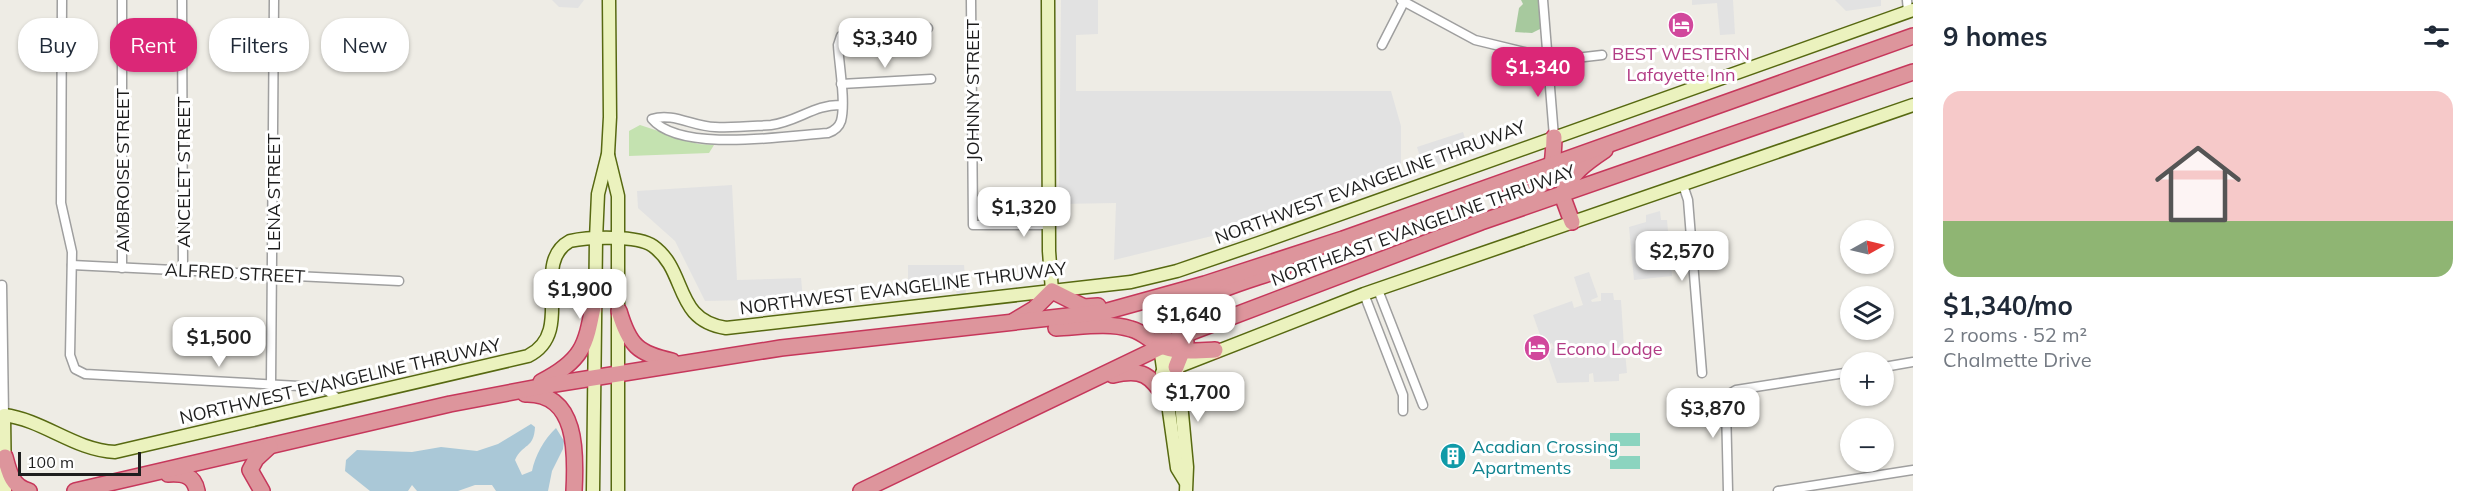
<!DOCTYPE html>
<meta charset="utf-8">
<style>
:root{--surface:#fff;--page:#f2f2f3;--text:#1f2937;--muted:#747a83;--line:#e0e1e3;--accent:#db2777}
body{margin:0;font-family:Mulish,sans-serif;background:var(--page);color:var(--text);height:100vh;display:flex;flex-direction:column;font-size:22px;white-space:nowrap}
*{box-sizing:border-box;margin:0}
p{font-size:20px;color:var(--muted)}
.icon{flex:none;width:33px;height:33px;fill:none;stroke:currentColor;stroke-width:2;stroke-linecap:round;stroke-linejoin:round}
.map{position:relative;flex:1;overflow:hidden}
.side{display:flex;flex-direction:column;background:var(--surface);width:570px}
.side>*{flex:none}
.top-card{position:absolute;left:18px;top:18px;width:570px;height:54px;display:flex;gap:12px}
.needle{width:39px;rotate:82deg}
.tools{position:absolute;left:1840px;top:220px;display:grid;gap:12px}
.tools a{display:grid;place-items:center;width:54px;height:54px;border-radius:50%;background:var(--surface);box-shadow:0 2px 4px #0004;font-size:30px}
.scale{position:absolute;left:18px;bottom:15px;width:123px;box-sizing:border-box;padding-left:6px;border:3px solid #1e1e1e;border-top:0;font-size:16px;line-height:21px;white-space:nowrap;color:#1e1e1e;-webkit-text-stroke:4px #fff;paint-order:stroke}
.price{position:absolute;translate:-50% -51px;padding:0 14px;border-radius:12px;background:#fff;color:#222;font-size:20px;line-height:39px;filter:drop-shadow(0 2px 3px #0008)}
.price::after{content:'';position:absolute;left:50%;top:36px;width:18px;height:14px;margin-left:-9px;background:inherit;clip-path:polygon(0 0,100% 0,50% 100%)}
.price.selected{background:var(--accent);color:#fff}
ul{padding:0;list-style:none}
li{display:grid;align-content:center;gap:12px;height:318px;padding:0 30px}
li+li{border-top:2px solid var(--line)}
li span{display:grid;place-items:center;height:186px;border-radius:18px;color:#555}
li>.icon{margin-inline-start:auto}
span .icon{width:108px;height:108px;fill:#fffc;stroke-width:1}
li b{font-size:26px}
h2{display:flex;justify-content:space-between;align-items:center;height:72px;padding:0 30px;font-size:26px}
.chip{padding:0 21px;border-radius:24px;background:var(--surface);box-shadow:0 2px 4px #0004;font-size:21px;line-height:54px}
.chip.selected{background:var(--accent);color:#fff}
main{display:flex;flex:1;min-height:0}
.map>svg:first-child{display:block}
.grass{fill:#c4e2b0}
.forest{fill:#a7c99e}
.pitch{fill:#8bd4bf}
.parking{fill:#e2e2e2}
.water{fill:#aac8d7}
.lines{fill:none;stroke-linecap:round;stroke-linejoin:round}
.street-casing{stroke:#9f9f9f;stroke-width:11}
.secondary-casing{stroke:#576911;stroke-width:15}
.highway-casing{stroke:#c6375b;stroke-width:18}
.street{stroke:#fff;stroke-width:8}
.secondary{stroke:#ebf2be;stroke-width:12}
.highway{stroke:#dd959c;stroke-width:15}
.labels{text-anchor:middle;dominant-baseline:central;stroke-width:6;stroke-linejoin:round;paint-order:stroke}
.hotel-label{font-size:18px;fill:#b23c85;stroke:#fff}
.street-label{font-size:18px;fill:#1e1e1e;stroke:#fff}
.culture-label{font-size:18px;fill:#0d838f;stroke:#fff;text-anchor:start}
</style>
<main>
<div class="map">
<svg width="1913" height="491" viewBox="0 0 1913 491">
<rect width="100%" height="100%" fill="#eeece5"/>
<!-- grass -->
<path class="grass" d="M640 125 698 144 714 145 709 153 629 156V131Z"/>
<!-- forest -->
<path class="forest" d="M1521 0H1541L1544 27 1532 33 1515 32 1519 8 1523 4Z"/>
<!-- pitch -->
<g class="pitch">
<rect x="1610" y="433" width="30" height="13"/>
<rect x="1610" y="456" width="30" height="13"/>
</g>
<!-- parking -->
<g class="parking">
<path d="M552 0H584L578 8 559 7Z"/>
<path d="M1061 0H1098V34L1076 35V91H1391L1401 126V178L1265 223 1114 260 1116 203 1059 204Z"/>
<path d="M1692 0H1733L1735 34 1720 35 1717 3 1692 5Z"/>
<path d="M1835 0H1881V6L1846 11Z"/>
<path d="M1463 132 1470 155 1424 169 1417 147Z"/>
<path d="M732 185 737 280 801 278 803 299 705 301 675 241 638 208 637 191Z"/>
<path d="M1660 211 1661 220H1667L1672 276 1634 280 1629 227 1646 222V215Z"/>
<path d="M908 265H964L966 295H957L954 281 951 282 952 288 908 292Z"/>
<path d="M1589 272 1598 297 1591 300 1592 302 1601 301V293H1613L1614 300H1621L1624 347 1617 348 1618 352H1625L1627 373 1619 374V381L1594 382 1593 373 1589 374V382L1557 383 1546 351 1554 348 1552 343 1544 346 1533 315 1572 301 1574 308 1583 305 1574 277Z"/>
</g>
<!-- water -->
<path class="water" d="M531 424 535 427C534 449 523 443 515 460L522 475 532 471C535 456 544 439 556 428L564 441 563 449 552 471 548 491H496L492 485H475L458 491H417L412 485 408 491H370L345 471 346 460 357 450 412 452 441 447 477 451 498 444Z"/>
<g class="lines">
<defs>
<g id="street">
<path d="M62 0 61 203 72 252 70 355 75 369 85 374 317 387 325 389 341 401"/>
<path d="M182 0 183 271"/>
<path d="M971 0 973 225H1049"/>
<path d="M1401 0 1475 40 1558 60 1602 55"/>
<path d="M1543 0 1554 137"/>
<path d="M1907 0 1908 12"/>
<path d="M1382 45 1405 0"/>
<path d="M841 84 931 79"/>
<path d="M841 105C815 104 797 122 771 125 753 126 734 128 715 127 694 127 673 112 652 119 680 153 786 136 828 133 834 131 839 127 841 121 846 102 839 65 838 45L841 36 850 32 928 28"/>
<path d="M1683 185 1688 200 1702 373"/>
<path d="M72 265 399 281"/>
<path d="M122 268V0"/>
<path d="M2 285 4 415"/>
<path d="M1378 290 1423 405"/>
<path d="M1364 294 1403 395V411"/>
<path d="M1884 367 1913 362"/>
<path d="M271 384 274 0"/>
<path d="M1728 491 1726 406 1729 394 1736 390 1851 372"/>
<path d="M1778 491 1913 470"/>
</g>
<g id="secondary">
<path d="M1048 0 1049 251 1052 291"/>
<path d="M608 155 618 196V491"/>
<path d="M1160 346 1176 367 1179 381 1187 467 1186 491"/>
<path d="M1160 347 1177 468 1185 481"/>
<path d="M1162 373 1364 294 1913 105"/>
<path d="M5 491 4 415C44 420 74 450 115 452L528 356C577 332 529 263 570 241 589 237 638 235 653 246 688 271 673 320 726 328L1131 282 1177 271 1259 243 1913 10"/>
<path d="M593 491 596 239 598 194 608 154 610 117 609 0"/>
</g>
<g id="highway">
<path d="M1512 203C1549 184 1553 179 1554 137"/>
<path d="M1572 222 1562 195C1570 174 1587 162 1605 150"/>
<path d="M619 311C629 345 638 354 672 361"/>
<path d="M1014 321 1034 309 1052 291 1084 307 1098 306"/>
<path d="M1056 328C1080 327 1108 322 1131 329 1143 332 1149 340 1159 345 1174 353 1198 351 1215 350"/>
<path d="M1160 346C1162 299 1249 282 1284 268"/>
<path d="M1176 367 1186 342"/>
<path d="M1113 375C1142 368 1151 375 1166 399"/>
<path d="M541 382C586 359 586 343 595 297"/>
<path d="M525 394C578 392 576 454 574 491"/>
<path d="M5 457C9 472 12 487 29 491"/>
<path d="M168 474C183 473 194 475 197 491"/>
<path d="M75 491 450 404 555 384 781 348 1104 312 1205 284 1343 239 1913 36"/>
<path d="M262 491 250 470 256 459 270 446"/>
<path d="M861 491 1194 331 1481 222 1913 72"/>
</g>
</defs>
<!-- street casing -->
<use href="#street" class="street-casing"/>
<!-- secondary casing -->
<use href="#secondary" class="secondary-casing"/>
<!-- highway casing -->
<use href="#highway" class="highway-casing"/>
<!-- street -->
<use href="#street" class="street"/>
<!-- secondary -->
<use href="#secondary" class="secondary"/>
<!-- highway -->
<use href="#highway" class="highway"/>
</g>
<!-- icons -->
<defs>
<symbol id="hotel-disc" viewBox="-11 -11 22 22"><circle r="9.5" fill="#d1479c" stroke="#fff"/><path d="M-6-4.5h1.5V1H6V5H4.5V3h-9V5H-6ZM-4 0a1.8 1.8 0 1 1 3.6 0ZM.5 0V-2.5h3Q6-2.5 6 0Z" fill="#fff"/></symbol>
<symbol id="building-disc" viewBox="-11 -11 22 22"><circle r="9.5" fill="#0f9aa8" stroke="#fff"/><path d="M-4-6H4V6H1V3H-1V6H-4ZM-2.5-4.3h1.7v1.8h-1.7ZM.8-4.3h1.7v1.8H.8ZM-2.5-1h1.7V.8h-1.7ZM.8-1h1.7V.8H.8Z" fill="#fff"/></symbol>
</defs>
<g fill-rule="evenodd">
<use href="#hotel-disc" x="1666" y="10" width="30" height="30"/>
<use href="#hotel-disc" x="1522" y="333" width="30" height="30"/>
<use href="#building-disc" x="1438" y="441" width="30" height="30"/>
</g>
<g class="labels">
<!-- hotel labels -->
<g class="hotel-label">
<text x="1681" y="53">BEST WESTERN<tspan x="1681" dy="21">Lafayette Inn</tspan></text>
<text x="1556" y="348" text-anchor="start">Econo Lodge</text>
</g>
<!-- street labels -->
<g class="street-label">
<text transform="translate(972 90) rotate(-90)">JOHNNY STREET</text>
<text transform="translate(122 170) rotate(-90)">AMBROISE STREET</text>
<text transform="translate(183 172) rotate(-90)">ANCELET STREET</text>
<text transform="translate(1370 182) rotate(-20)">NORTHWEST EVANGELINE THRUWAY</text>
<text transform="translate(273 192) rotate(-90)">LENA STREET</text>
<text transform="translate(1423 225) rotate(-20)">NORTHEAST EVANGELINE THRUWAY</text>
<text transform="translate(235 273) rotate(3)">ALFRED STREET</text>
<text transform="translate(903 288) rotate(-7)">NORTHWEST EVANGELINE THRUWAY</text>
<text transform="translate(340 381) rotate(-13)">NORTHWEST EVANGELINE THRUWAY</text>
</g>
<!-- culture labels -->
<g class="culture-label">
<text x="1472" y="446">Acadian Crossing<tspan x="1472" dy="21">Apartments</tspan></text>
</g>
</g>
</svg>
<div class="tools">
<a><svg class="needle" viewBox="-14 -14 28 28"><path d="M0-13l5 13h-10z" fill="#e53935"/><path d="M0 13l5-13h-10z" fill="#747a83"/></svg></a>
<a><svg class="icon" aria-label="layers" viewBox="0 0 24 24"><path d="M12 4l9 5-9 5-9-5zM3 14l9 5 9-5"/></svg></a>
<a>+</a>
<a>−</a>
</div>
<div class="scale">100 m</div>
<b class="price" style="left:885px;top:69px">$3,340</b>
<b class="price selected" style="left:1538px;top:98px">$1,340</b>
<b class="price" style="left:1024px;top:238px">$1,320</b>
<b class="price" style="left:1682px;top:282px">$2,570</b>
<b class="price" style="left:580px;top:320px">$1,900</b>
<b class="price" style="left:1189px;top:345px">$1,640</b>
<b class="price" style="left:219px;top:368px">$1,500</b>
<b class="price" style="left:1198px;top:423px">$1,700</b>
<b class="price" style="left:1713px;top:439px">$3,870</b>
<div class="top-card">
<a class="chip">Buy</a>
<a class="chip selected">Rent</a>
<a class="chip">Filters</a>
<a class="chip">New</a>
</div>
</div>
<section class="side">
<h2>9 homes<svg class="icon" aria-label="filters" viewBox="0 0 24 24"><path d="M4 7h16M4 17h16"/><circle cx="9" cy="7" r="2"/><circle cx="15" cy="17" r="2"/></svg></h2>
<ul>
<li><span style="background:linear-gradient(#f6c9c9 70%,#8fb573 0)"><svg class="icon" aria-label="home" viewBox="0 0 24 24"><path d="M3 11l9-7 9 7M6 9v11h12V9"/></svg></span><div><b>$1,340/mo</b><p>2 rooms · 52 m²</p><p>Chalmette Drive</p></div></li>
</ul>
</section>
</main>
